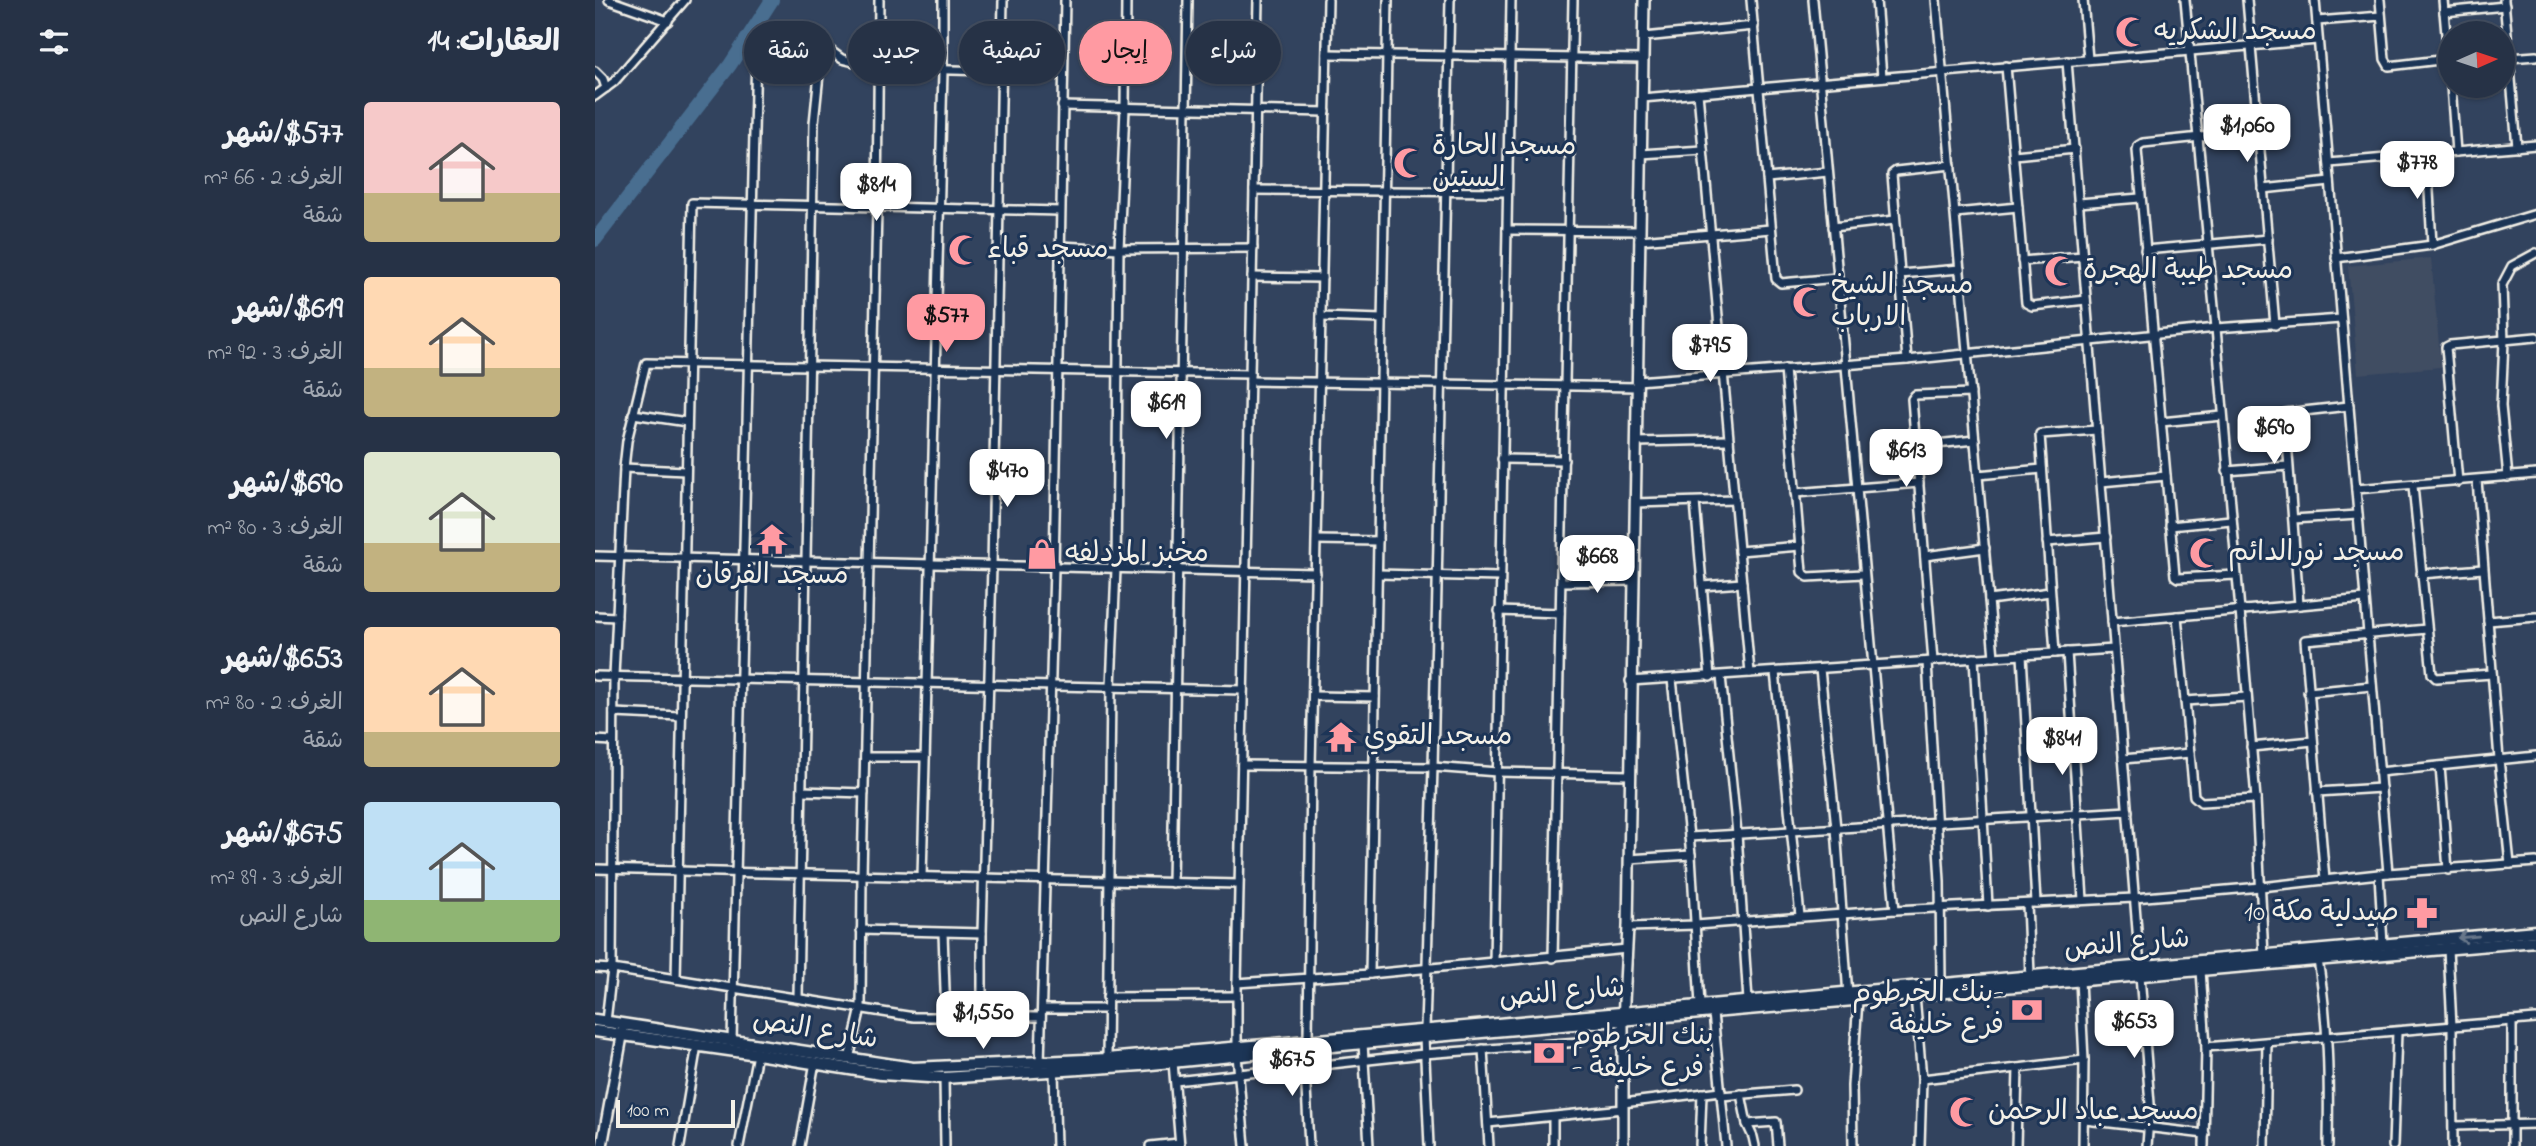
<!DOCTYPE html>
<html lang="ar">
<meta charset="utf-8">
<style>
:root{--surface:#263246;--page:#323e51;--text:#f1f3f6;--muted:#a4aab3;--line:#424d5f;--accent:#ff9aa2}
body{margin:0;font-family:"Indie Flower","Playpen Sans Arabic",sans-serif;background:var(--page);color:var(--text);direction:rtl;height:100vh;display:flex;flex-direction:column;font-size:26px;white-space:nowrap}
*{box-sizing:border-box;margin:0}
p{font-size:23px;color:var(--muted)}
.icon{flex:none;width:38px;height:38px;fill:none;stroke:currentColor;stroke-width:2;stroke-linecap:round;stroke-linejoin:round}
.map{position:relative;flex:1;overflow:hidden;direction:ltr}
.side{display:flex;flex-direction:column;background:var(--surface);width:595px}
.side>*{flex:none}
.top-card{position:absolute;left:21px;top:21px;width:665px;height:63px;direction:rtl;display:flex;gap:14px}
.needle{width:46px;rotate:87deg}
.controls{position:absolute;left:1843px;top:21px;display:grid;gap:14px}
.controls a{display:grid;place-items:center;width:77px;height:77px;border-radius:50%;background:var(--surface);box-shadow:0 2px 5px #0004,0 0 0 2px var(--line);font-size:35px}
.scale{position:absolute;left:21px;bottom:18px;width:119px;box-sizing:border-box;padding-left:7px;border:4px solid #f4f1e8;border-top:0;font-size:19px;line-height:24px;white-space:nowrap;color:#f4f1e8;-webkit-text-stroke:5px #1d3557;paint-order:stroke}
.price{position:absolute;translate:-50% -60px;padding:0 16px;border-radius:14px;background:#fff;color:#222;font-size:23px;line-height:46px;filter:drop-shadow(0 2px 4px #0008)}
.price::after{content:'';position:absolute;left:50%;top:42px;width:21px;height:16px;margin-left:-10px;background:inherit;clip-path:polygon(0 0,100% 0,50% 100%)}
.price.current{background:var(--accent);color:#111}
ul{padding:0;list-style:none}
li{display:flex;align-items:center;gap:21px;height:175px;padding:0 35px}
li span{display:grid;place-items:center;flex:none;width:196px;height:140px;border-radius:7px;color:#555}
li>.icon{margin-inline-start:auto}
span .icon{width:84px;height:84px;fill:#fffc;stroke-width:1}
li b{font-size:30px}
h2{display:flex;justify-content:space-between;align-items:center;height:84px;padding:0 35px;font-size:30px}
.pill{padding:0 24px;border-radius:32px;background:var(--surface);box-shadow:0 2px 5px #0004,0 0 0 2px var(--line);font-size:24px;line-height:63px}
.pill.current{background:var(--accent);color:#111}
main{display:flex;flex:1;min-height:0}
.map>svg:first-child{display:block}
.built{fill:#414d62}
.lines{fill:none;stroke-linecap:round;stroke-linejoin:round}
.river{stroke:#486e90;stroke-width:14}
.minor-casing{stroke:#f4f1e8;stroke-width:12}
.tertiary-casing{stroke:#f4f1e8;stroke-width:14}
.secondary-casing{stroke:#f4f1e8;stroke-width:15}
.minor{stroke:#1d3557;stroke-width:7}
.tertiary{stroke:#1d3557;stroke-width:9}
.secondary{stroke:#1d3557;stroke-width:10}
.oneway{stroke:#68778a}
.labels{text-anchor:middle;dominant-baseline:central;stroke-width:6;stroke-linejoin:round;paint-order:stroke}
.poi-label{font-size:28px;fill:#f4f1e8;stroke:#1d3557;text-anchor:start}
.street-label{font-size:28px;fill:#f4f1e8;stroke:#1d3557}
</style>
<main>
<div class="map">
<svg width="1941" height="1146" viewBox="0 0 1941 1146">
<rect width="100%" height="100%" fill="#32435e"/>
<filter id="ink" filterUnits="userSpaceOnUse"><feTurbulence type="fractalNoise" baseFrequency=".0143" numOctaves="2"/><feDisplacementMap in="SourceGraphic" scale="14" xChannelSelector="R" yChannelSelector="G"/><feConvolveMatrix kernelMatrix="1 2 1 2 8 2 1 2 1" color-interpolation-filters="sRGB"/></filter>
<g filter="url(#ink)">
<!-- built -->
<path class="built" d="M1836 258 1846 367 1763 374 1753 266Z"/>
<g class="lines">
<!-- river -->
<path class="river" d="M0 240 135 65 177 0"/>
<defs>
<g id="minor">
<path d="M14 0 73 21"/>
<path d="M1156 0 1181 279 1186 283 1242 278"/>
<path d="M1218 0 1300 910"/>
<path d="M1281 0 1287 77"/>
<path d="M1341 0 1399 657"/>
<path d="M1488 0 1493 59"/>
<path d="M1590 0 1621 328 1661 799 1669 956"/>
<path d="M1652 0 1680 325"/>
<path d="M1720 0 1793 873"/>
<path d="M1785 0 1790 59 1794 66 1853 59"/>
<path d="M1848 0 1855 80"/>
<path d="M1909 0 1922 147"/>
<path d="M1849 12 1910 6"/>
<path d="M1722 21 1786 16"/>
<path d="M1049 37 1159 26"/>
<path d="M732 54 1048 59"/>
<path d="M1914 58 1941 56"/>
<path d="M1472 61 1545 967"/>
<path d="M1411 66 1431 303 1437 306 1491 300"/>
<path d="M0 71 8 79 11 88"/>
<path d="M1856 86 1861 152"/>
<path d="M1103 93 1155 673"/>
<path d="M0 96 19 82 90 0"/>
<path d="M1047 98 1723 40"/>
<path d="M467 106 731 112"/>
<path d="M1046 154 1108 150"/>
<path d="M1419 155 1480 149"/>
<path d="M1832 155 1837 245"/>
<path d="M1734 163 1941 145"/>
<path d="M1172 178 1233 172"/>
<path d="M1668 189 1735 182"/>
<path d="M659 190 912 192"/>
<path d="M1484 203 1545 198"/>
<path d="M1360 213 1423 207"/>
<path d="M1238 227 1300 220"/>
<path d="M912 230 1044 231"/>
<path d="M1044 240 1176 229"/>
<path d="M465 246 524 249 658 248"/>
<path d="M1550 250 1673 239"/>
<path d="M1741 258 1837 245 1941 214"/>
<path d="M1427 261 1488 256"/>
<path d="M1305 274 1365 269"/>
<path d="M657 277 727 278"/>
<path d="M726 317 787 319"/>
<path d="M1312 360 1297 174 1301 171 1356 165"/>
<path d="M1190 369 1207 572 1213 577 1268 574"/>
<path d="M655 381 1042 387"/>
<path d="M1042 381 1312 360 1621 328 1746 319"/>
<path d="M38 414 92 422"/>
<path d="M1566 422 1627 416"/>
<path d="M1041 442 1134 440"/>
<path d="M1321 446 1380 440"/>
<path d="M907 459 969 460"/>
<path d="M29 468 90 471"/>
<path d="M1632 471 1693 466"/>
<path d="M1383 475 1447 469"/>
<path d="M1913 477 1906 406 1909 341 1907 285 1917 266 1941 253"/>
<path d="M1882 480 1904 759 1915 864"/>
<path d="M1506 482 1571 476"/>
<path d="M1863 482 1851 347 1855 345 1941 337"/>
<path d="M1818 486 1837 674 1841 678 1897 674"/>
<path d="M1761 489 1941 474"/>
<path d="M1200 493 1324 483"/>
<path d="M1100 502 1115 677"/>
<path d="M1040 503 1140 500"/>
<path d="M1698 519 1763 515"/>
<path d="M1575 526 1636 520"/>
<path d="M722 540 783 541"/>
<path d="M1452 542 1511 537"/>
<path d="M1144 551 1205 546"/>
<path d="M0 556 721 573"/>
<path d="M1330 556 1390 548"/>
<path d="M783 574 905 577"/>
<path d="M1826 574 1888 569"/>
<path d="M1641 575 1583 578 1580 576 1542 150 1543 146 1548 143 1663 131"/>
<path d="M966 582 1038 581"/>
<path d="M1107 586 1147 583"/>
<path d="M1394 600 1455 592"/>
<path d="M1704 605 1690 413 1754 406"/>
<path d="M904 611 965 613"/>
<path d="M0 616 22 617"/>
<path d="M1582 616 1599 796 1606 802 1661 799"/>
<path d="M1893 621 1941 617"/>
<path d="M1517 622 1770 599"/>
<path d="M1472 652 1488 900"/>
<path d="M1460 653 1445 434 1502 430"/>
<path d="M1427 655 1441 903"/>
<path d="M1379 658 1393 906"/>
<path d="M1338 661 1317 399 1320 395 1376 393"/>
<path d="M1332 662 1345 881 1346 983"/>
<path d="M1225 669 1241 828 1253 996"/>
<path d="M1180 672 1205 916"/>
<path d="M0 676 648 690"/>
<path d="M1126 676 1142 834 1153 1001"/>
<path d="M1077 679 1096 855 1105 1005"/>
<path d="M1035 681 1519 649"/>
<path d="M1713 692 1777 686"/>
<path d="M718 696 780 697"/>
<path d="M1590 701 1652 697"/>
<path d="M19 713 85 716"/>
<path d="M0 740 18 741"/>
<path d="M1656 747 1718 741"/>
<path d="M270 757H330"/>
<path d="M1528 759 1595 753"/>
<path d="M647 765 838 767 902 772 1034 775"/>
<path d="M1845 766 1853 870"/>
<path d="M1784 772 1941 756"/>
<path d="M207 791 269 793"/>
<path d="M1722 792 1786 788"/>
<path d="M1094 837 1533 811"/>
<path d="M1034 859 1096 855"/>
<path d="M0 869 643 884"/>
<path d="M1784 874 1788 945"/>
<path d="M327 877 348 71V0"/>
<path d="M1730 880 1710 640 1832 629"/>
<path d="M577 883 593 0"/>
<path d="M1432 904 1435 975"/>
<path d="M1033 927 1101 925 1300 910 1539 898 1666 887 1793 873 1941 862"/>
<path d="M266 930 387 933"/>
<path d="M348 933 351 1018"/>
<path d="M1853 949 1857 1026 1858 1146"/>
<path d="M1722 955C1734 1019 1734 1082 1733 1146"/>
<path d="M958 958 978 0"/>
<path d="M899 963 916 0"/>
<path d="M0 968 17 969 81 979"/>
<path d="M1606 970 1611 1047 1609 1146"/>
<path d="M775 974 793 0"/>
<path d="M1545 975 1555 1104 1552 1146"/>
<path d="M1485 980 1489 1060 1488 1146"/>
<path d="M642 983 775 974 1032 949"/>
<path d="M1320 995 1327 1079 1325 1146"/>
<path d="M203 997 219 123 227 45"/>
<path d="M512 997 642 996"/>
<path d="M447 1009H512"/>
<path d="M1118 1013 1131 1146"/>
<path d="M387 1017V933L397 566 408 0"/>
<path d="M446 1017H319L81 979 97 203 465 211"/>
<path d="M11 1021 17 969 19 676 29 468 32 441 51 363 655 374"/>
<path d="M1917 1021V1146"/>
<path d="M830 1029 838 767 855 0"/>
<path d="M829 1037 834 1146"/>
<path d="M713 1039 716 766 733 0"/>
<path d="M137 1041 161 51 166 47 221 40 247 59 283 68 468 73"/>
<path d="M768 1043 774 1146"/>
<path d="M1611 1047 1941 1019"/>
<path d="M709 1049 714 1146"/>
<path d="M888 1049 894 1146"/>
<path d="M254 1059 266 1008 267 875 282 209 284 0"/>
<path d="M512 1059 516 687 521 569 524 249 530 108 531 0"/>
<path d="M578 1062 585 1146"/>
<path d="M445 1063 459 568 470 0"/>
<path d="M459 1071 461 1146"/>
<path d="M349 1078 350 1146"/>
<path d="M1327 1079 1423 1068"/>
<path d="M580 1081 829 1054 984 1042 987 1038 986 1024"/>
<path d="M1146 1094 1152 1124 1158 1137 1160 1146"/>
<path d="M1126 1096 1199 1090"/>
<path d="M1028 1103 1126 1091"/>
<path d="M958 1117V1146"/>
<path d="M1490 1120 1610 1134"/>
<path d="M893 1123 1028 1109"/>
<path d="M1152 1124 1181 1122 1183 1146"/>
<path d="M1859 1126 1941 1124"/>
<path d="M85 1146 102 1045"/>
<path d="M144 1146 162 1054"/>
<path d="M205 1146 220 1062"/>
<path d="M555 1146 584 1143"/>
<path d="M650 1146 642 1055V983L663 0"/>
<path d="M1105 1146 1107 1093"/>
<path d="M1258 1146 1257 1086 1263 1000"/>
<path d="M1421 1146 1423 1068 1489 1060"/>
<path d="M1670 1146 1672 1042"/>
<path d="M1798 1146 1802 1032"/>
</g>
<g id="tertiary">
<path d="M7 1146 28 1031"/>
<path d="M1028 1146V1020L1033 927 1049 0"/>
</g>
<g id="secondary">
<path d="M0 1020 318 1068 512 1059 1941 931"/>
<path d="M0 1031 162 1054 286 1074 349 1078 546 1065 829 1037 1941 941"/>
</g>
</defs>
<!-- minor casing -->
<use href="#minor" class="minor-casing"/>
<!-- tertiary casing -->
<use href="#tertiary" class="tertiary-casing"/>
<!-- secondary casing -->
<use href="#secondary" class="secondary-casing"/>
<!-- minor -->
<use href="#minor" class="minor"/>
<!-- tertiary -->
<use href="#tertiary" class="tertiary"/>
<!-- secondary -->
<use href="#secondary" class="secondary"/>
</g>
<!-- one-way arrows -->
<defs><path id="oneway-shaft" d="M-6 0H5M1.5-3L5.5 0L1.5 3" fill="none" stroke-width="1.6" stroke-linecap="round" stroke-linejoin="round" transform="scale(1.75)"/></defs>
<use class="oneway" href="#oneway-shaft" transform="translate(1873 937) rotate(175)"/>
</g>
<!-- icons -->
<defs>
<symbol id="mosque-bare" viewBox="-9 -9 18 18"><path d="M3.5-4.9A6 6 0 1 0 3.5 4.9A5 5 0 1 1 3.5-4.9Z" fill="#ff9aa2" stroke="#1d3557" stroke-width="2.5" paint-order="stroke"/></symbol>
<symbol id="temple-bare" viewBox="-9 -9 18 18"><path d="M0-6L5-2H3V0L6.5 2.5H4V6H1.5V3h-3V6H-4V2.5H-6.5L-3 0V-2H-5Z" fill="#ff9aa2" stroke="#1d3557" stroke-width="2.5" paint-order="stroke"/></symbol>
<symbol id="shop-bare" viewBox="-9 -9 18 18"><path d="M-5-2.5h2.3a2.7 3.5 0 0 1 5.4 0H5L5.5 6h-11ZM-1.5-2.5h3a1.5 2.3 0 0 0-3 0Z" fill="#ff9aa2" stroke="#1d3557" stroke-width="2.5" paint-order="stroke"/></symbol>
<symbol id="pharmacy-bare" viewBox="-9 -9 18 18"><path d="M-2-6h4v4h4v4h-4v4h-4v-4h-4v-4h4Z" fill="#ff9aa2" stroke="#1d3557" stroke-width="2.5" paint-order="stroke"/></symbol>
<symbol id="bank-bare" viewBox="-9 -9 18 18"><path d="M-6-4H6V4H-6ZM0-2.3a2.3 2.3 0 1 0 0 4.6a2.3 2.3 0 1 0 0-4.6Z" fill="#ff9aa2" stroke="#1d3557" stroke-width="2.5" paint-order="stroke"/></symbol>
</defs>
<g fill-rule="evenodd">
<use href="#mosque-bare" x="1514" y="10" width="44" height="44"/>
<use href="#mosque-bare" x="792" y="141" width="44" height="44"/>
<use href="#mosque-bare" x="347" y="228" width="44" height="44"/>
<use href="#mosque-bare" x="1443" y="249" width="44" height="44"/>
<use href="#mosque-bare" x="1191" y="280" width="44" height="44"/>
<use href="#temple-bare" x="155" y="517" width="44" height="44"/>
<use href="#mosque-bare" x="1588" y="531" width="44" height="44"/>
<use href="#shop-bare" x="425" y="532" width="44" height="44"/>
<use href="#temple-bare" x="724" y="715" width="44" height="44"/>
<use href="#pharmacy-bare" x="1805" y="891" width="44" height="44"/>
<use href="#bank-bare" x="1410" y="988" width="44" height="44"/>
<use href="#bank-bare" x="932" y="1031" width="44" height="44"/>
<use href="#mosque-bare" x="1348" y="1090" width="44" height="44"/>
</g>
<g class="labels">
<!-- poi labels -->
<g class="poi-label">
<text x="1559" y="32">مسجد الشكريه</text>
<text x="837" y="147">مسجد الحارة<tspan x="837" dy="32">الستين</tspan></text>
<text x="392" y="250">مسجد قباء</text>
<text x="1488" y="271">مسجد طيبة الهجرة</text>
<text x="1236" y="286">مسجد الشيخ<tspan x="1236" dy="32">الارباب</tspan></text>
<text x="1633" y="553">مسجد نورالدائم</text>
<text x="470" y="554">مخبز المزدلفه</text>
<text x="177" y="576" text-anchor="middle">مسجد الفرقان</text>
<text x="769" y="737">مسجد التقوي</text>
<text x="1804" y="913" text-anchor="end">صيدلية مكة 10</text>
<text x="1409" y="994" text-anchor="end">بنك الخرطوم-<tspan x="1409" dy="32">فرع خليفة</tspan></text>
<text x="977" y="1037">بنك الخرطوم<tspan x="977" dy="32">- فرع خليفة</tspan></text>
<text x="1393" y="1112">مسجد عباد الرحمن</text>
</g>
<!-- street labels -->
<g class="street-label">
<text transform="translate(1532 945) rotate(-5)">شارع النص</text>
<text transform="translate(967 994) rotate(-5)">شارع النص</text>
<text transform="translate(220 1031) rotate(9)">شارع النص</text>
</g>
</g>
</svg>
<div class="controls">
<a><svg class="needle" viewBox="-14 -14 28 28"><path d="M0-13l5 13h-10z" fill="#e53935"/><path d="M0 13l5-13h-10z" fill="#a4aab3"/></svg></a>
</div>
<div class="scale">100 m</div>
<b class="price" style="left:1652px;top:164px">$1,060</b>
<b class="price" style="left:1822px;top:201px">$778</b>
<b class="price" style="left:281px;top:223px">$814</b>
<b class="price current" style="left:351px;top:354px">$577</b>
<b class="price" style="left:1115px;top:384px">$795</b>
<b class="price" style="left:571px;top:441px">$619</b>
<b class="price" style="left:1679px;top:466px">$690</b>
<b class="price" style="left:1311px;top:489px">$613</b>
<b class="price" style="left:412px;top:509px">$470</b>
<b class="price" style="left:1002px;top:595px">$668</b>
<b class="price" style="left:1467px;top:777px">$841</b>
<b class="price" style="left:388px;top:1051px">$1,550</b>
<b class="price" style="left:1539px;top:1060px">$653</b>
<b class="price" style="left:697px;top:1098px">$675</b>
<div class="top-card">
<a class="pill">شراء</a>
<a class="pill current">إيجار</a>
<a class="pill">تصفية</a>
<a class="pill">جديد</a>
<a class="pill">شقة</a>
</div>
</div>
<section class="side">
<h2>العقارات: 14<svg class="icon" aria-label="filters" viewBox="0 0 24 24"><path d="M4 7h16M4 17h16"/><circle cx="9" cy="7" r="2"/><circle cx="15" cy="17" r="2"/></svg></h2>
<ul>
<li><span style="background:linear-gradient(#f6c9c9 65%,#c2b280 0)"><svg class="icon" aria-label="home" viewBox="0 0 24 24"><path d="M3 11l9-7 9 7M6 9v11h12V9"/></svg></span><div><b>$577/شهر</b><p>الغرف: 2 · 66 m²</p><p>شقة</p></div></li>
<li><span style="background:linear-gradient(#ffd9b3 65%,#c2b280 0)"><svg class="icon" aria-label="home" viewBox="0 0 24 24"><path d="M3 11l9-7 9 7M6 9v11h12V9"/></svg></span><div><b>$619/شهر</b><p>الغرف: 3 · 92 m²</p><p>شقة</p></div></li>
<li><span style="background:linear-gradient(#dfe7d0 65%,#c2b280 0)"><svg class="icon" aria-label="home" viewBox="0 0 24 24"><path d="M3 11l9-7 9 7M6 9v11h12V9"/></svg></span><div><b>$690/شهر</b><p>الغرف: 3 · 80 m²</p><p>شقة</p></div></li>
<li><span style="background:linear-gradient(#ffd9b3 75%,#c2b280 0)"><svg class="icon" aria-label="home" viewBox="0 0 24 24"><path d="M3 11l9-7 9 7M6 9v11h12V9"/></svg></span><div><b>$653/شهر</b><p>الغرف: 2 · 80 m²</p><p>شقة</p></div></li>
<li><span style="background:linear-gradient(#bfe0f5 70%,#8fb573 0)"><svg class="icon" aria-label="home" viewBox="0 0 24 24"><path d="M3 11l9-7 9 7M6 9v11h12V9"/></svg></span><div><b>$675/شهر</b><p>الغرف: 3 · 89 m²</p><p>شارع النص</p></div></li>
</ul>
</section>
</main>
